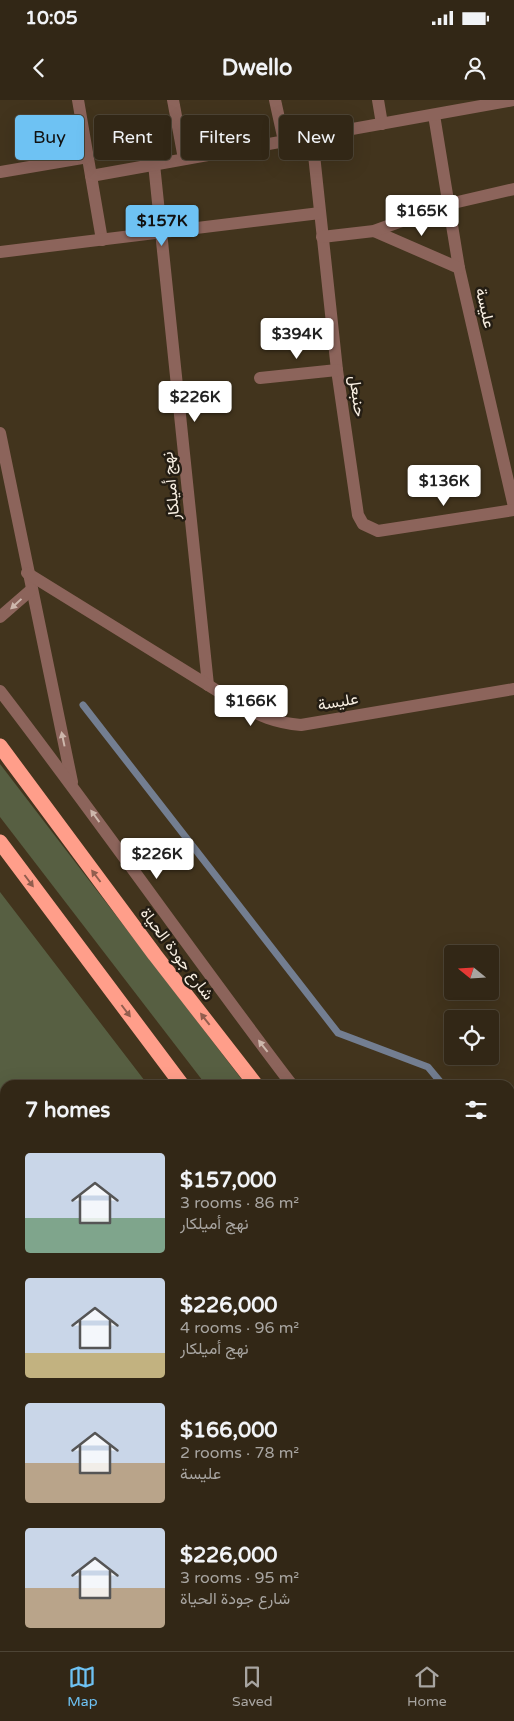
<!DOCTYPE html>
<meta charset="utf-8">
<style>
:root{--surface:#322716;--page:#3a2f1f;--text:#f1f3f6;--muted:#a8a5a1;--line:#4d4435;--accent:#6ec2f3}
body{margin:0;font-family:"Varela Round",Vazirmatn,sans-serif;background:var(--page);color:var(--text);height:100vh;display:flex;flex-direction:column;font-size:19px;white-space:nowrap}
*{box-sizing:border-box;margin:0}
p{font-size:16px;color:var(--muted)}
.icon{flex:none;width:28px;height:28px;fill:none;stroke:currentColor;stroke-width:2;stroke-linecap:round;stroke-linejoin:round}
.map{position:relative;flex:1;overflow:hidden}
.sheet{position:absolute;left:0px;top:980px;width:515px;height:571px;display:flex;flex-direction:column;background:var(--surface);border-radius:15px 15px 0 0;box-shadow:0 5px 20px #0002,0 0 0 1px var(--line)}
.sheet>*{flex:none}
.banner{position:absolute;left:15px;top:15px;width:485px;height:45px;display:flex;gap:10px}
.needle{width:32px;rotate:288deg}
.buttons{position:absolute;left:444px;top:845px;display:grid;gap:10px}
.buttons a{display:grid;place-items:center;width:55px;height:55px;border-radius:5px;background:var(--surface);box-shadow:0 5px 20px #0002,0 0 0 1px var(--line);font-size:25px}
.price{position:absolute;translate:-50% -42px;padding:0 11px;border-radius:5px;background:#fff;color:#222;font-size:16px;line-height:32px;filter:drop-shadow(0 1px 2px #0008)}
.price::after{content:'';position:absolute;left:50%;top:30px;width:15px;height:11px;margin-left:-8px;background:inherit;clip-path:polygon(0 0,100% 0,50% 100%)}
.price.selected{background:var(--accent);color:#111}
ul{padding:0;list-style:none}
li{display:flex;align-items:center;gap:15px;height:125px;padding:0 25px}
li span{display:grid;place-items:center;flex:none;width:140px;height:100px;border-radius:5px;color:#555}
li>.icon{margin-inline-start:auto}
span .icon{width:60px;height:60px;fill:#fffc;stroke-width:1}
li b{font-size:21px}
h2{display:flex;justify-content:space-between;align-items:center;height:60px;padding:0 25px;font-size:21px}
.tag{padding:0 18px;border-radius:5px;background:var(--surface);box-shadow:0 5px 20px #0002,0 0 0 1px var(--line);font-size:18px;line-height:45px}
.tag.selected{background:var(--accent);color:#111}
.status{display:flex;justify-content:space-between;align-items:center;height:35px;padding:0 25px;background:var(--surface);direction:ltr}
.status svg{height:14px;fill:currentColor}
header{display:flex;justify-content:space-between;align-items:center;height:65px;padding:0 25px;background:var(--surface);font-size:22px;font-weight:800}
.menu{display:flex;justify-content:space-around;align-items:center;height:70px;border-top:1px solid var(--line);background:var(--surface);font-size:14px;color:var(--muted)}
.menu a{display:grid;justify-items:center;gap:2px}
.menu .selected{color:var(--accent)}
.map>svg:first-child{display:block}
.green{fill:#575f42}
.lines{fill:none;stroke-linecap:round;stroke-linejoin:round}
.stream{stroke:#737e91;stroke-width:7}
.minor{stroke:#8c645b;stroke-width:12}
.highway{stroke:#ff9e8a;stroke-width:15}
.oneway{fill:#cdb7ac}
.oneway2{fill:#925e4e}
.labels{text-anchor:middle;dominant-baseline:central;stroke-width:5;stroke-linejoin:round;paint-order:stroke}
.street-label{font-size:16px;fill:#f8efe2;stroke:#241d13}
</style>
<div class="status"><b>10:05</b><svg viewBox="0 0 49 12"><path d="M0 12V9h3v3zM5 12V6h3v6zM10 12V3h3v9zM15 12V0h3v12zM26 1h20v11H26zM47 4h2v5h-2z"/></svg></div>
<header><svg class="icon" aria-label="back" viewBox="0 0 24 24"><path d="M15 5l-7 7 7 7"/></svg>Dwello<svg class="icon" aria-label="person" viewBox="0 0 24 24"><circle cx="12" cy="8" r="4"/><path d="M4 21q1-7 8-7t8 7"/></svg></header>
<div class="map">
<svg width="514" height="1551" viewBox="0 0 514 1551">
<rect width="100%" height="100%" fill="#42341d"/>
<!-- green -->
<g class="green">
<path d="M0 664 246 985H206L0 717Z"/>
<path d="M0 792 148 985H5V1039L0 1036Z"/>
<path d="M510 1324 514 1329V1385L510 1380Z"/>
<path d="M510 1449 514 1454V1551H426V1546H510Z"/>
</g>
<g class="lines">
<!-- stream -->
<g class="stream">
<path d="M83 605 338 933 428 967 443 985"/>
<path d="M510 1116 514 1140"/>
</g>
<!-- minor -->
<g class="minor">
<path d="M78 0 102 140"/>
<path d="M173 0 184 59"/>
<path d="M275 0 284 41"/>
<path d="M378 0 382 24"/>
<path d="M434 15 459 168 514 407"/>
<path d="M312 36 337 270 358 415 363 424 378 431 514 410"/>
<path d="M154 64 208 585"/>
<path d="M0 72 88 57"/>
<path d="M91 76 514 0"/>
<path d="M374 131 459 168"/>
<path d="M322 137 374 131 449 104 514 89"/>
<path d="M0 152 320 113"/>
<path d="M260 278 337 270"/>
<path d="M0 333 72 682"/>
<path d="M27 473 237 603C259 616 276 623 301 625L514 589"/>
<path d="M0 517 31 490"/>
<path d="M0 591C100 721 193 855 292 985"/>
<path d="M0 1085 5 1089"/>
<path d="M510 1269 514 1274"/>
<path d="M0 1308 5 1312"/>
<path d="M0 1529 5 1534"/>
<path d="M18 1546 23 1551"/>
<path d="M58 1551 63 1546"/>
<path d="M390 1551 391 1546"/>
</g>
<!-- highway -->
<g class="highway">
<path d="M0 646 155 855 256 985"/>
<path d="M0 742 182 985"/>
<path d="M510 1314 514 1319"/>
<path d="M510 1413 514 1418"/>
</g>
</g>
<!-- one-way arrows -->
<defs><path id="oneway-solid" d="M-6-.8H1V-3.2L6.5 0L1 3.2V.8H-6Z" transform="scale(1.25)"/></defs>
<g class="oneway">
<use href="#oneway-solid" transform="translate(16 504) rotate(137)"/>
<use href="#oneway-solid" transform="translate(63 639) rotate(-102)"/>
<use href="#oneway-solid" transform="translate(95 716) rotate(-126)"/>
<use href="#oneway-solid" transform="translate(263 946) rotate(-128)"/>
</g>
<g class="oneway2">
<use href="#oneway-solid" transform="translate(96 776) rotate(-127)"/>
<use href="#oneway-solid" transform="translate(29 781) rotate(53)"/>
<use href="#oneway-solid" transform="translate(126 911) rotate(53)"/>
<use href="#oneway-solid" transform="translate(205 919) rotate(-128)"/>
</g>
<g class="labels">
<!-- street labels -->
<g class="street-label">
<text transform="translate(485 208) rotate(77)">عليسة</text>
<text transform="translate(357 296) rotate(82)">حنبعل</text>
<text transform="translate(171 386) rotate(-96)">نهج أميلكار</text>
<text transform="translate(338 602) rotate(-10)">عليسة</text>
<text transform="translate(177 854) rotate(53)">شارع جودة الحياة</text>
</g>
</g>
</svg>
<div class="buttons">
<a><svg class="needle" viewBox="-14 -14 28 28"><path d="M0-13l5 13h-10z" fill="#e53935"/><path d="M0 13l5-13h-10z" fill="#a8a5a1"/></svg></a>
<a><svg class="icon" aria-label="locate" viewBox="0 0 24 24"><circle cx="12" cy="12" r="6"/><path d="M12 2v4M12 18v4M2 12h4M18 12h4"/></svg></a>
</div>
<b class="price" style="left:422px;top:137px">$165K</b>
<b class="price selected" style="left:162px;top:147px">$157K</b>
<b class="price" style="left:297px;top:260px">$394K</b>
<b class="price" style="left:195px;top:323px">$226K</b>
<b class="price" style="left:444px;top:407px">$136K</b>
<b class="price" style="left:251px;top:627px">$166K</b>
<b class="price" style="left:157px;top:780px">$226K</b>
<div class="banner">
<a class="tag selected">Buy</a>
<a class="tag">Rent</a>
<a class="tag">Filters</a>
<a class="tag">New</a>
</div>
<section class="sheet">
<h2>7 homes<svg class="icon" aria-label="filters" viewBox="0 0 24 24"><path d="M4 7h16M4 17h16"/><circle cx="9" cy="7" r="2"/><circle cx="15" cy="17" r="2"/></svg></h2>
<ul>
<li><span style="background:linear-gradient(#c9d6e8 65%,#7fa58c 0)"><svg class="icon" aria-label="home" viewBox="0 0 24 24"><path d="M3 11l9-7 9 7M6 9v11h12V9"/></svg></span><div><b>$157,000</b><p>3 rooms · 86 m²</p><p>نهج أميلكار</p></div></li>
<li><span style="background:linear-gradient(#c9d6e8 75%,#c2b280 0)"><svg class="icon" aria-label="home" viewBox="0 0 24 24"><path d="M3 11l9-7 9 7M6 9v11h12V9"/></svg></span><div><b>$226,000</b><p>4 rooms · 96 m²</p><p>نهج أميلكار</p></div></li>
<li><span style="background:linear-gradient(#c9d6e8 60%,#b9a48a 0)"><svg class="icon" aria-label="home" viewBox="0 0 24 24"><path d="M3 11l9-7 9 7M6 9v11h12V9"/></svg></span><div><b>$166,000</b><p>2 rooms · 78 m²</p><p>عليسة</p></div></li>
<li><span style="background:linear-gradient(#c9d6e8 60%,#b9a48a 0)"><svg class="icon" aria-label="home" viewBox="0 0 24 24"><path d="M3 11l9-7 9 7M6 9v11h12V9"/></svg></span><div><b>$226,000</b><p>3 rooms · 95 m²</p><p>شارع جودة الحياة</p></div></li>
</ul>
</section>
</div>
<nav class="menu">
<a class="selected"><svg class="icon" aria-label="map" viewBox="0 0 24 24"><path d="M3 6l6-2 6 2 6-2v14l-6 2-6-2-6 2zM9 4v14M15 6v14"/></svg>Map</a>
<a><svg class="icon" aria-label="saved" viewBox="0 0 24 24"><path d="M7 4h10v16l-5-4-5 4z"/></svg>Saved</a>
<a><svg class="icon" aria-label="home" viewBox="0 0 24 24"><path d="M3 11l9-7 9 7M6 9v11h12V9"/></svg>Home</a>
</nav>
